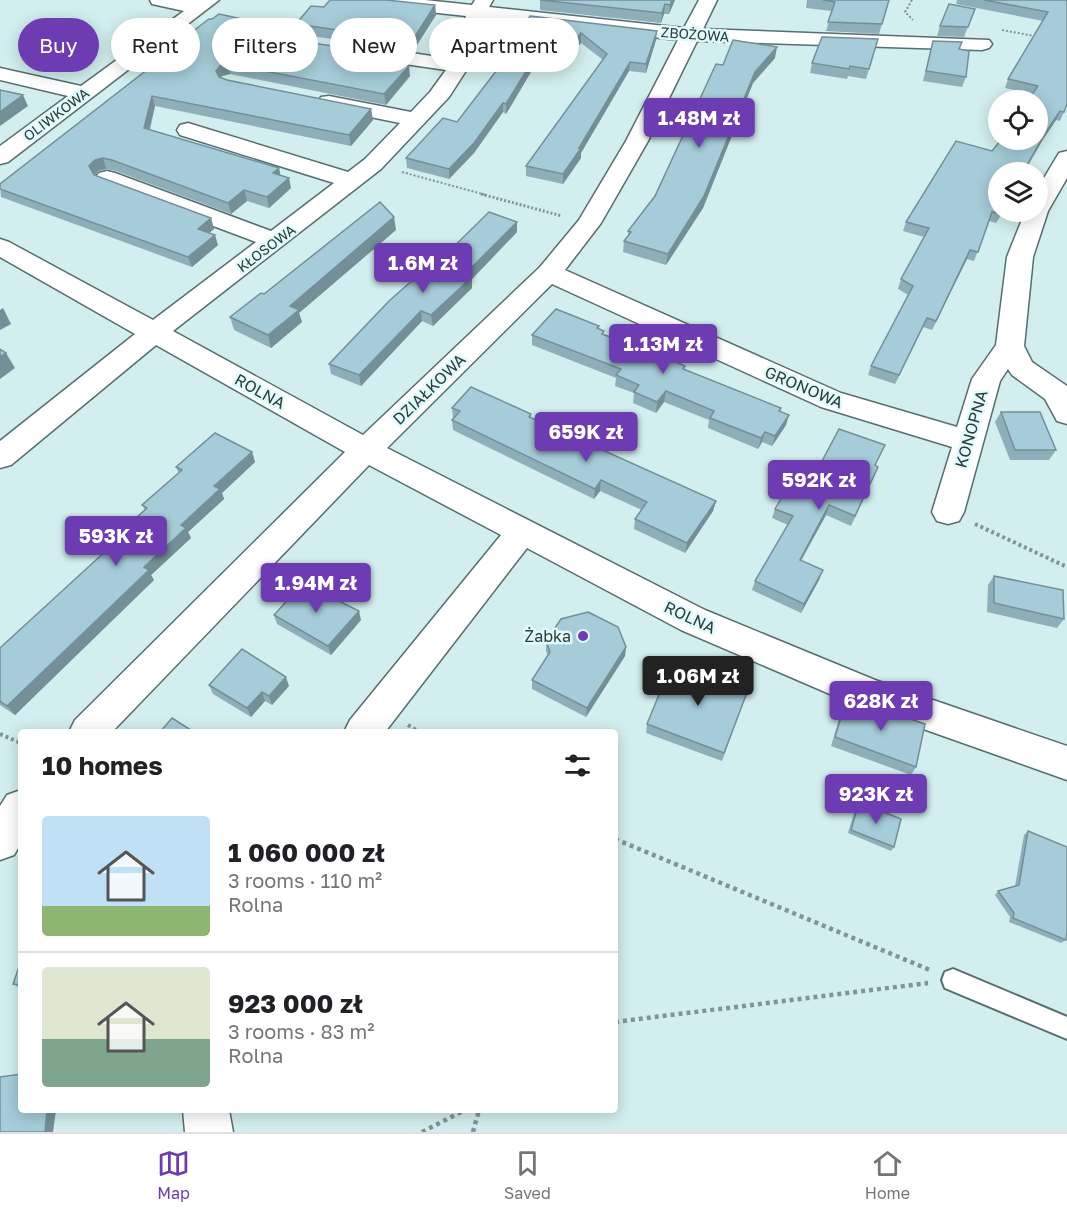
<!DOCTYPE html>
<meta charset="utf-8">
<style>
:root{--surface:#fff;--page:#f2f2f2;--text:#202124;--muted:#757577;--line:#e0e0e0;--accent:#6d3bb2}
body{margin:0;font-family:"Golos Text",sans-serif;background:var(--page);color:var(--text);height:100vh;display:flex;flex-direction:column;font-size:22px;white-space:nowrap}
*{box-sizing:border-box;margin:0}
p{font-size:20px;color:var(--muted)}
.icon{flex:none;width:33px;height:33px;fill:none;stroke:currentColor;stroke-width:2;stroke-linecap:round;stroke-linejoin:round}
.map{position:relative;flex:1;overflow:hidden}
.details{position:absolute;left:18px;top:729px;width:600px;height:384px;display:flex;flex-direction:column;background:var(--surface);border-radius:6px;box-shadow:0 3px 15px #0003}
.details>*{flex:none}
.banner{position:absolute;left:18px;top:18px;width:600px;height:54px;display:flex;gap:12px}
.buttons{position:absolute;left:988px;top:90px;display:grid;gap:12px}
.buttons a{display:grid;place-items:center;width:60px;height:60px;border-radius:50%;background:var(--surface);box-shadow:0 3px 15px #0003;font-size:30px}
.price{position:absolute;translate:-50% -51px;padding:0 14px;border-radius:6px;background:var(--accent);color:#fff;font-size:20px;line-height:39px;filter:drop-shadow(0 2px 3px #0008)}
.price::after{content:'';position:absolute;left:50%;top:36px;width:18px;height:14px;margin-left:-9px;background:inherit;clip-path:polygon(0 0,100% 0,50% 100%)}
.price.current{background:#222;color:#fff}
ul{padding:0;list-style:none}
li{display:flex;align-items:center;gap:18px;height:150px;padding:0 24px}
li+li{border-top:2px solid var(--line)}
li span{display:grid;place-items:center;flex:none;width:168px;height:120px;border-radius:6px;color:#555}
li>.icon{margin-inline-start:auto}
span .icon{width:72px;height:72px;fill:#fffc;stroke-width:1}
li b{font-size:26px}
h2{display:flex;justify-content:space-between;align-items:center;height:72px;padding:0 24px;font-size:26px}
.tag{padding:0 21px;border-radius:27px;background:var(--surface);box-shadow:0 3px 15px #0003;font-size:21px;line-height:54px}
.tag.current{background:var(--accent);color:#fff}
.tab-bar{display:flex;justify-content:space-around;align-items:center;height:84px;border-top:2px solid var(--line);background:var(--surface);font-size:16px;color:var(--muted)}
.tab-bar a{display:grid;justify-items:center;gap:3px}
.tab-bar .current{color:var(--accent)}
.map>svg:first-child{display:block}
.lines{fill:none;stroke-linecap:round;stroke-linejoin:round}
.lane-casing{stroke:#556e6e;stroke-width:4}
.street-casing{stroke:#556e6e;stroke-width:3}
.path-far3{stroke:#819494;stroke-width:2;stroke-dasharray:2 2;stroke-linecap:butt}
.path-far2{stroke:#819494;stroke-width:3;stroke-dasharray:2 2;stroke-linecap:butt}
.path-far1{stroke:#819494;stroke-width:4;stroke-dasharray:3 3;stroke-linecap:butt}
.path{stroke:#819494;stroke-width:4.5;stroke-dasharray:4 4;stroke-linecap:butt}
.lane{fill:#fff;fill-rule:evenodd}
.street{fill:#fff;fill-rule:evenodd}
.wall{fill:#8eafba}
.shaded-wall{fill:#748f97}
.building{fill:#a5ccd8;stroke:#748f97;stroke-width:1.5}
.poi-dot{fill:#6d3bb2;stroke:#dffbfb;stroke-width:2}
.labels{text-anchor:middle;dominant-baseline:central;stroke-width:5;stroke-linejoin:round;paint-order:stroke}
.far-street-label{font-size:14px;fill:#303b3b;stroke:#dffbfb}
.street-label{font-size:16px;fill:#303b3b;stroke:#dffbfb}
.poi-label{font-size:16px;fill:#303b3b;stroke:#dffbfb;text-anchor:end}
</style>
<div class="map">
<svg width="1067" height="1132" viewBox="0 0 1067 1132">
<rect width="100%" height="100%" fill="#d2eeee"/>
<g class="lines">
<defs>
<path id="lane" d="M953 969 1067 1017V1039L945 988 942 980 945 972Z"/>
<g id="street">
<path d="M150 0H219L8 162 0 164V146L68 96 0 80V68L81 86 184 11 152 4Z"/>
<path d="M364 0H425L472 5 475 0H493L489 7 684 28 699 0H717L703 29 989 40 992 44 989 48 982 50 697 41 648 141 601 223 565 270 841 393 957 427 972 379 996 345 1007 257 1025 212H1038V188L1059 153 1067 151V178L1048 211 1033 257 1024 346 1032 362 1067 386V424L1057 421 1045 399 1012 375 1008 369 1000 381 964 512 959 521 948 524 937 521 932 512 952 447 821 407 552 284 387 448 705 610 875 680 1067 746V780L853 704 681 630 527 548 385 732H344L350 720 501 535 369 465 112 732H69L75 720 345 452 156 345 11 465 0 468V441L135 334 0 257V239L9 242 153 320 256 242 99 183 95 178 99 173 107 171 115 173 271 231 334 183 180 135 177 130 180 125 188 123 348 172 365 159 400 123 321 107 318 102 321 97 329 96 411 112 430 92 446 70 357 57 350 55 347 51 350 47 357 45 452 59 466 16 373 6 366 4ZM485 18 678 40 626 141 579 220 540 267 363 435 173 331 381 169 449 97 469 66Z"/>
<path d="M21 790V843L14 855 0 860V806L7 795Z"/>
<path d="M183 1110H229L233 1132H185Z"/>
</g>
</defs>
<!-- lane casing -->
<use href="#lane" class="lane-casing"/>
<!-- street casing -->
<use href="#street" class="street-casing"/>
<!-- path-far3 -->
<g class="path-far3">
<path d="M912 0 905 12 913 20"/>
<path d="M1002 30 1039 37"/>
<path d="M402 172 486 195"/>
</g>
<!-- path-far2 -->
<path class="path-far2" d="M481 194 562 216"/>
<!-- path-far1 -->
<g class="path-far1">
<path d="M975 524 1067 567"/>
<path d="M408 725 419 732"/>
<path d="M0 734 21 743"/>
</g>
<!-- path -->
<g class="path">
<path d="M615 839 930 970"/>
<path d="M615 1022 928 983"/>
<path d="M422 1132 465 1110"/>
<path d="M473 1132 479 1110"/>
</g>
<!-- lane -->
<use href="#lane" class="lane"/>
<!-- street -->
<use href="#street" class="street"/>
</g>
<!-- wall -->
<g class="wall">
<path d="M540 0H675L669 14H664L661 23 540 10Z"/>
<path d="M807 0H889L879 34 826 31 832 11 806 8Z"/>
<path d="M957 0H1067L1064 112 1060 121 1056 120 1042 141 1024 172H999L1003 212 996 223 989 221 974 261 967 259 932 330 923 327 895 384 868 375 871 366 908 295 898 289 901 279 924 237 903 231 906 222 992 151 1033 94 1005 88 1008 79 1043 21 956 4Z"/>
<path d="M435 5 436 15 413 51 298 34 296 24 324 7Z"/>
<path d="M975 9 964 37 937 36 940 26Z"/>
<path d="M530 16 656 40 646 73 629 71 581 153V158L563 184 526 176V166L603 60 581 43 567 59 541 55 506 114 503 112 474 153 449 179 407 168 406 158 457 122 500 71Z"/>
<path d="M270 25 272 35V36L278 38 402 56 403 65 410 76 386 105 230 74 222 76 221 78 227 80 371 109 373 120 351 146 155 106 150 130 279 168 280 175 291 188 269 208 247 201 231 214 116 171 106 169 98 171 95 175 211 218 214 229 209 233 218 245 192 267 1 197 0 184 164 57 163 54Z"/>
<path d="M878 39 866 79 848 76 847 79 810 73 812 63Z"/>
<path d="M933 41 959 49 966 77 962 87 923 81Z"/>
<path d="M775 58 753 83 703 208 666 265 623 252 624 241 628 236V231L655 196 723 65Z"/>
<path d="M396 230 299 313 302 322 271 348 234 330 230 317 264 294Z"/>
<path d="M517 232 472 279V288L433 326 422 321 361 386 331 374 329 364 437 263Z"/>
<path d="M599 326V329L604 334 685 369 781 408 780 411 786 425 772 446 762 442 758 449 708 428 709 420 664 402 656 413 633 403 634 393 615 386 616 378 532 345V335Z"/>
<path d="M452 408 531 414V418L716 501 713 511 685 553 634 529 635 519 642 510 600 491 594 499 453 430 452 420 453 418Z"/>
<path d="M1001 412 1056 450 1049 460H1010L995 422Z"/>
<path d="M252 452 255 462 222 493 224 499 188 532 191 538 151 575 154 580 15 715 0 705V648L107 550 105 546 145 510 142 505 179 474 176 467Z"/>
<path d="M876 466 874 476 851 526 826 515 801 561 823 570 819 580 801 613 752 590 755 581 788 525 772 518 775 509 811 482Z"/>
<path d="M994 576 1064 619 1057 628 987 612 988 585Z"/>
<path d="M274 615 361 620 331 655 277 624Z"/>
<path d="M546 641 626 647 625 656 586 717 532 689V680L548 656 546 651Z"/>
<path d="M722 680 748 690 722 761 646 733 647 724Z"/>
<path d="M209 685 289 686 272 705 265 701 251 717 213 694Z"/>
<path d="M847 697 916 767 911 775 831 746 843 706Z"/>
<path d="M859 802 894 847 891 851 848 833 856 806Z"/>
<path d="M1028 831 1066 940 1061 943 1009 922 1010 917 995 895 998 891 1015 886 1024 835Z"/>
<path d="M21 961V989L13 984Z"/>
</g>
<!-- shaded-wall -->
<g class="shaded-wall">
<path d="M672 0H675L669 14 670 5Z"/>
<path d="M665 4 664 14 661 23 662 13Z"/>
<path d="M435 5 436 15 413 51 412 41Z"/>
<path d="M270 25 272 35 269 41 267 31Z"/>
<path d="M657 31 656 40 646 73V64Z"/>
<path d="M581 33V43L567 59 568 49Z"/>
<path d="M541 46V55L506 114V104Z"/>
<path d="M777 47 775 58 753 83 703 208 666 265 668 254 755 72Z"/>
<path d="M402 56 403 66 397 64Z"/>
<path d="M630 62 629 71 581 153V158L563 184V174Z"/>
<path d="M228 64 230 74 222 76 218 81 216 71 220 66Z"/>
<path d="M409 66 410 76 386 105 384 94Z"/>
<path d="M23 95 28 106 0 126V112Z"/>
<path d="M152 96 155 106 147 138 144 128Z"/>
<path d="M503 103V112L474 153 449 179V169Z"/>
<path d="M371 109 373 120 351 146 349 135Z"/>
<path d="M1060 111 1056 120 1042 141 1024 172H1023L1046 132Z"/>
<path d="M103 158 106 169 98 171 93 177 89 166 95 160Z"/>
<path d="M279 168 281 178 273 173Z"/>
<path d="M289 178 291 188 269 208 267 197Z"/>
<path d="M244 190 247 201 231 214 228 203Z"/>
<path d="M394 217 396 230 299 313 302 322 271 348 268 335 290 306Z"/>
<path d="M211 218 214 229 201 239 198 229Z"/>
<path d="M517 222V232L472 279V288L433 326 431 315 465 274Z"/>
<path d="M215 235 218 245 192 267 188 257Z"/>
<path d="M970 250 967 259 932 330 936 321Z"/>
<path d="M3 308 11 324 0 330V310Z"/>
<path d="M421 311 422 321 361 386 359 375Z"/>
<path d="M927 318 923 327 895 384 899 375Z"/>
<path d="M6 353 15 368 0 379V357Z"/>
<path d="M666 391 664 402 656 413 657 402Z"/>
<path d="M789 415 786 425 772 446 775 436Z"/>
<path d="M765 432 762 442 758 449 761 438Z"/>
<path d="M252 452 255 462 222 493 224 499 188 532 191 538 151 575 154 580 15 715 7 706 144 567 214 486Z"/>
<path d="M601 480 600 491 594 499 595 489Z"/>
<path d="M716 501 713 511 685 553 687 543Z"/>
<path d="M829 505 826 515 796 569 800 560Z"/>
<path d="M823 570 819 580 801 613 804 604Z"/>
<path d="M359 611 361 620 331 655 328 646Z"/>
<path d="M626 647 625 656 586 717 587 708Z"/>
<path d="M286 677 289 686 272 705 269 696Z"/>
<path d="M262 692 265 701 251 717 247 708Z"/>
<path d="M47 1110H56L53 1132H45Z"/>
</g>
<!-- building -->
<g class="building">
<path d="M330 0H386L435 5 412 41 296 24 311 6 324 7Z"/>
<path d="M540 0H672L670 5 665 4 662 13Z"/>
<path d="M823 0H889L882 24 828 22 835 2Z"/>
<path d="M984 0H1067V104L1064 112 1060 111 1046 132 1023 172H999V212H1001L1000 214 992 212 978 252 970 250 936 321 927 318 899 375 871 366 913 286 901 279 929 228 906 222 956 141 992 151 1001 140H1038V100H1028L1038 86 1008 79 1048 12Z"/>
<path d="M949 4 975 9 968 27 940 26Z"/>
<path d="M219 14 270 25 267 31 271 36 278 38 402 56 397 64 409 66 384 94 228 64 220 66 216 71 219 77 227 80 371 109 349 135 152 96 144 128 279 168 273 173 289 178 267 197 244 190 228 203 112 160 103 158 95 160 89 166 94 175 211 218 198 229 215 235 188 257 0 189V184L166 55 163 54 209 19H212Z"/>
<path d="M530 16 657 31 646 64 630 62 579 148H581L563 174 526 166 607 54 581 33 568 49 541 46 506 104 503 103 474 143 449 169 406 158 443 118 457 122 497 70 500 71Z"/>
<path d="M822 37 878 39 869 69 850 66 849 69 812 63Z"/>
<path d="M733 40 777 47 755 72 704 196 668 254 624 241 631 232 628 231 655 196 716 64 723 65Z"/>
<path d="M933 41 962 42 959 49 969 51 966 77 926 71Z"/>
<path d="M0 90 23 95 0 112Z"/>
<path d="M380 202 394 217 290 306 299 310 268 335 230 317 261 293 264 294Z"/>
<path d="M489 212 517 222 465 274 472 277 431 315 421 311 359 375 329 364 389 301 433 262 437 263Z"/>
<path d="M556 309 599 326 597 328 604 331 602 334 663 356 685 366 683 369 781 408 779 411 789 415 775 436 765 432 761 438 710 418 714 411 666 391 657 402 634 392 639 385 616 375 621 369 532 335Z"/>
<path d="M0 349 6 353 0 357Z"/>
<path d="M471 387 531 414 529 417 716 501 687 543 635 519 647 502 601 480 595 489 452 420 460 411 452 408Z"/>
<path d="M1001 412H1040L1056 450H1015Z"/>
<path d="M839 429 885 445 875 465 878 467 855 516 829 505 800 560 823 570 804 604 755 581 793 516 775 509 794 476 811 482Z"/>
<path d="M215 433 252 452 214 486 220 489 181 525 186 528 144 567 149 570 7 706 0 701V648L109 548 105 546 147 508 142 505 182 470 176 467Z"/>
<path d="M994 576 1063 590 1064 619 994 603Z"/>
<path d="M303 583 359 611 328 646 274 615Z"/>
<path d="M588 612 618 627 626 647 587 708 532 680 550 652 546 641 561 619Z"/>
<path d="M242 649 286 677 269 696 262 692 247 708 209 685Z"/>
<path d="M672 663 723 678 722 680 748 690 724 753 647 724Z"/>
<path d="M847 697 925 724 916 767 835 737Z"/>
<path d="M172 718 194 732H160Z"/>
<path d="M859 802 901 819 894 847 851 830Z"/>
<path d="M1028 831 1067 847V932L1066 940 1013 918 1014 913 998 891 1019 885Z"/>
<path d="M21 961V985L13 984Z"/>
<path d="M21 1074V1110H47L45 1132H0V1077Z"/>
</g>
<!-- markers -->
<circle class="poi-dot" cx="583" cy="636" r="6"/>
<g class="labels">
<!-- far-street labels -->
<g class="far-street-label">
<text transform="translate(695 34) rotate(4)">ZBOŻOWA</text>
<text transform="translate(56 114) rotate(-37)">OLIWKOWA</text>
<text transform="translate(266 248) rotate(-37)">KŁOSOWA</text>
</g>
<!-- street labels -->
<g class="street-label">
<text transform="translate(804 387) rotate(23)">GRONOWA</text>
<text transform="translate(429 389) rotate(-44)">DZIAŁKOWA</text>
<text transform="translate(260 391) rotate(29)">ROLNA</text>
<text transform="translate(971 429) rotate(-74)">KONOPNA</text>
<text transform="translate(690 617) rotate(25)">ROLNA</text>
</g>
<!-- poi labels -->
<g class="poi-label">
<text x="571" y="636">Żabka</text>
</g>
</g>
</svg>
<div class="buttons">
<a><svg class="icon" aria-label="locate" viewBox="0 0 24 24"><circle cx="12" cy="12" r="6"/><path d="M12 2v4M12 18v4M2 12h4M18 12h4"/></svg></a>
<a><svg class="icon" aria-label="layers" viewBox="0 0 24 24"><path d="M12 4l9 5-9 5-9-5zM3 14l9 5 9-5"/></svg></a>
</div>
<b class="price" style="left:699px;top:149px">1.48M zł</b>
<b class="price" style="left:423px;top:294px">1.6M zł</b>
<b class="price" style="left:663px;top:375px">1.13M zł</b>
<b class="price" style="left:586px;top:463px">659K zł</b>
<b class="price" style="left:819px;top:511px">592K zł</b>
<b class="price" style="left:116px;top:567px">593K zł</b>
<b class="price" style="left:316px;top:614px">1.94M zł</b>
<b class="price current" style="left:698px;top:707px">1.06M zł</b>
<b class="price" style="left:881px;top:732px">628K zł</b>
<b class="price" style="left:876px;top:825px">923K zł</b>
<div class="banner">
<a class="tag current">Buy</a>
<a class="tag">Rent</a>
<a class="tag">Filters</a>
<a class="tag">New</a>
<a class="tag">Apartment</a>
</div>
<section class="details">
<h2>10 homes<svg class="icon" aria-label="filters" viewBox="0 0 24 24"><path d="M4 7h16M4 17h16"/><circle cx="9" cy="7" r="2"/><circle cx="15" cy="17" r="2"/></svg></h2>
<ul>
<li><span style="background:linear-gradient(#bfe0f5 75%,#8fb573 0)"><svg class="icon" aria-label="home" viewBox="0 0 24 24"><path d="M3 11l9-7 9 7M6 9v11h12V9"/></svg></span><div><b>1 060 000 zł</b><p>3 rooms · 110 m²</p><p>Rolna</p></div></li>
<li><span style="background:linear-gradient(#dfe7d0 60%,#7fa58c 0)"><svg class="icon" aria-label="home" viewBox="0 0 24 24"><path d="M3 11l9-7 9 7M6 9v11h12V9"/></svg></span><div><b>923 000 zł</b><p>3 rooms · 83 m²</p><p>Rolna</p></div></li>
</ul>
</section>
</div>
<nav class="tab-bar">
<a class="current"><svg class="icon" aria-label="map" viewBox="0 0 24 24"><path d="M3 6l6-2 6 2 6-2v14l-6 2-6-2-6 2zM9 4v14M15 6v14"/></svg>Map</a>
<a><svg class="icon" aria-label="saved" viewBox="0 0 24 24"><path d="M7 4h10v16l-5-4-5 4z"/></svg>Saved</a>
<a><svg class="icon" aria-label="home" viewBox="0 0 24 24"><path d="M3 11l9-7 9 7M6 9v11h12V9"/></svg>Home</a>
</nav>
